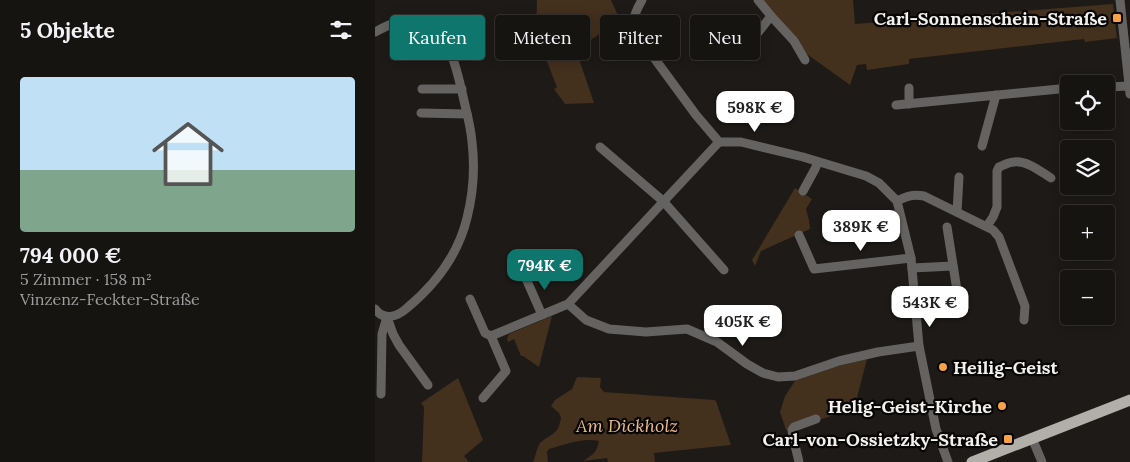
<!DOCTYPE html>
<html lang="de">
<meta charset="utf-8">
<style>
:root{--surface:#161411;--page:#1f1d1a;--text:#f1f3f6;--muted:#9e9e9f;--line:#353331;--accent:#0f766e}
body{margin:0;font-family:Lora,serif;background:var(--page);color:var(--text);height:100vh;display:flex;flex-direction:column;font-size:19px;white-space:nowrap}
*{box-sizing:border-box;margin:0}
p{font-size:16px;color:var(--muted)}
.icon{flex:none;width:28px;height:28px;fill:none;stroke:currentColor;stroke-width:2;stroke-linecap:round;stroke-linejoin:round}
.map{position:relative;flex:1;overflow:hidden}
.drawer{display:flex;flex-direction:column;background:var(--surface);width:375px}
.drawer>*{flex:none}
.top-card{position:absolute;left:15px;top:15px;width:475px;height:45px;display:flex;gap:10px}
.controls{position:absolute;left:685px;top:75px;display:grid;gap:10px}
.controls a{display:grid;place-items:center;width:55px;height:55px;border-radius:5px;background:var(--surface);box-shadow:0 2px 12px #0003,0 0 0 1px var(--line);font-size:25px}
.price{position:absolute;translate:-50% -42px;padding:0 11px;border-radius:10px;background:#fff;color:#222;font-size:16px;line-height:32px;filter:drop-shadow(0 1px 2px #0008)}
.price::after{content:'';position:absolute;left:50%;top:30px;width:15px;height:11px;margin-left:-8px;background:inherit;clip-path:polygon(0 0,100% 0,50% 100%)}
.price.current{background:var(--accent);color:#fff}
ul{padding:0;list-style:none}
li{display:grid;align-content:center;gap:10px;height:265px;padding:0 20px}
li+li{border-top:1px solid var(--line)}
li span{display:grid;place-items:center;height:155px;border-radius:5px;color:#555}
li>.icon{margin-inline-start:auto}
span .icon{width:90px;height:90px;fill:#fffc;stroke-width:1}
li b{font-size:21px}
h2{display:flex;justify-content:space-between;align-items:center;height:60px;padding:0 20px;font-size:21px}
.tag{padding:0 18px;border-radius:5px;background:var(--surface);box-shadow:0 2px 12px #0003,0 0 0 1px var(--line);font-size:18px;line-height:45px}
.tag.current{background:var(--accent);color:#fff}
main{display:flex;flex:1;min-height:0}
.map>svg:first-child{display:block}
.green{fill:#43301d}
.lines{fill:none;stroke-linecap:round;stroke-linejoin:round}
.minor{stroke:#656362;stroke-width:9}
.major{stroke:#b2aeaa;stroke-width:11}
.poi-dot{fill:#f7a248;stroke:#070605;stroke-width:2}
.labels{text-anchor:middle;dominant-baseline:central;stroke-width:4.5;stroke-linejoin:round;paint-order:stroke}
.poi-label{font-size:18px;font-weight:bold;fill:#f3f1ef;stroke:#070605;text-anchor:end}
.park-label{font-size:18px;font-style:italic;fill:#edba8a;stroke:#070605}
</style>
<main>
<section class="drawer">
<h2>5 Objekte<svg class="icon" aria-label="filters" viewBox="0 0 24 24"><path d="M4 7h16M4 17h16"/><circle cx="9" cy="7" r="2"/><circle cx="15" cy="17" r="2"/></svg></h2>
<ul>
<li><span style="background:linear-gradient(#bfe0f5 60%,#7fa58c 0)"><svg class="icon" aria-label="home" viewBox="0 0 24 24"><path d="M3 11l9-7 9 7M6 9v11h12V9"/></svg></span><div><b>794 000 €</b><p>5 Zimmer · 158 m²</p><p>Vinzenz-Feckter-Straße</p></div></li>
</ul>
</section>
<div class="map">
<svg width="755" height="462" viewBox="0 0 755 462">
<rect width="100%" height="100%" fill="#1d1a17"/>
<!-- green -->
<g class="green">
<path d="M162 0H236L245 20 201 50 219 103 190 104 179 89 182 87 161 34Z"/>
<path d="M387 0H478L480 24 738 4 742 38 710 42 709 39 534 59V64L492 70 491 64 482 65 475 85 429 52Z"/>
<path d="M420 188 437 199 431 209 434 220 435 229 386 251 380 266 377 260Z"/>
<path d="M177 316 164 367 148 356H146L139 339 133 342 132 339 134 334Z"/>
<path d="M492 359 479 409 411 430 405 412 410 396 420 381 460 367Z"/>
<path d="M202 377 226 378 225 387 229 392 339 400 341 401 356 445 279 453 280 462H233L232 458 208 461C217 455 222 453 224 441 208 437 189 445 174 449L172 452 173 462H158C161 456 161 449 165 443 170 438 178 435 182 430 184 427 185 422 186 418L184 413 176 406 180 400 197 389Z"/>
<path d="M83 378 108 440 89 456 94 462H47L49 407 46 403Z"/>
</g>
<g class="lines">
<!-- minor -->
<g class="minor">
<path d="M267 0C259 14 256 21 263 36L321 115 344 142H366L428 157 491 176 504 183 522 201 536 258 544 346 561 429 573 462"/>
<path d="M745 0 755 94"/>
<path d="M396 16 419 41 430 60"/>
<path d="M0 32C13 25 31 16 47 20 76 29 84 80 90 105 93 117 96 130 97 142 100 167 98 194 92 218 83 255 61 284 32 308 22 317 9 321 0 309"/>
<path d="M371 48 396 16 383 0"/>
<path d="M731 87 754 86"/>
<path d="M534 88V104"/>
<path d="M47 89H87"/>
<path d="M521 105 694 88"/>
<path d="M46 113 92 114"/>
<path d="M607 146 621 95"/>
<path d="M225 147 288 201 349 270"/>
<path d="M428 191 440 169 443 162"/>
<path d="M522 201C532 196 538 194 549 196L618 230 624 237 650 306 649 320"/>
<path d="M582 212 584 177"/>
<path d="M612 226 618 217 622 207V171L624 167C629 165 634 162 639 162 652 160 666 172 676 178"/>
<path d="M572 227 585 309"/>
<path d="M424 235 439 269 536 258"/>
<path d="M162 265 149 274 167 315"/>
<path d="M537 268 578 266"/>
<path d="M95 299 110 333 116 336 131 371 108 398"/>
<path d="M193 304 211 320 234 329 271 332 312 329 342 342 372 364 388 373 403 377 420 376 464 361 503 352 544 346"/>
<path d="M12 317 18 334 24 345 53 385"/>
<path d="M116 336 193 304 344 142"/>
<path d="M6 394 7 334 12 317"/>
<path d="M657 438 667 462"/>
<path d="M424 462 418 437 417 430 419 427 441 419"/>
</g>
<!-- major -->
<path class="major" d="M597 462 755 400"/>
</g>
<!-- markers -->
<g class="poi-dot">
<rect x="737" y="13" width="10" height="10" rx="2.5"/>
<circle cx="568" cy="367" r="5"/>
<circle cx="627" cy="406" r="5"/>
<rect x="628" y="434" width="10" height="10" rx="2.5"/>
</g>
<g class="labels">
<!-- poi labels -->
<g class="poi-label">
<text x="732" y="18">Carl-Sonnenschein-Straße</text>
<text x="578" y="367" text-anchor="start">Heilig-Geist</text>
<text x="617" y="406">Helig-Geist-Kirche</text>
<text x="623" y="439">Carl-von-Ossietzky-Straße</text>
</g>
<!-- park labels -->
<g class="park-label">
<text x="252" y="425">Am Dickholz</text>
</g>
</g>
</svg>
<div class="controls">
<a><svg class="icon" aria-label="locate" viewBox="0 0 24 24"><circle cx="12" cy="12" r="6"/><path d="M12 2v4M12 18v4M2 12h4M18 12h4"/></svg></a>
<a><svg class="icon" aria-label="layers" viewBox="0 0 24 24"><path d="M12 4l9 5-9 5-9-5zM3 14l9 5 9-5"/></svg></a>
<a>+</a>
<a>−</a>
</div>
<b class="price" style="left:380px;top:133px">598K €</b>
<b class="price" style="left:486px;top:252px">389K €</b>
<b class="price current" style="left:170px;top:291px">794K €</b>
<b class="price" style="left:555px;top:328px">543K €</b>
<b class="price" style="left:368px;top:347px">405K €</b>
<div class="top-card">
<a class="tag current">Kaufen</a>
<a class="tag">Mieten</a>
<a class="tag">Filter</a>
<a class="tag">Neu</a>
</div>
</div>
</main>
